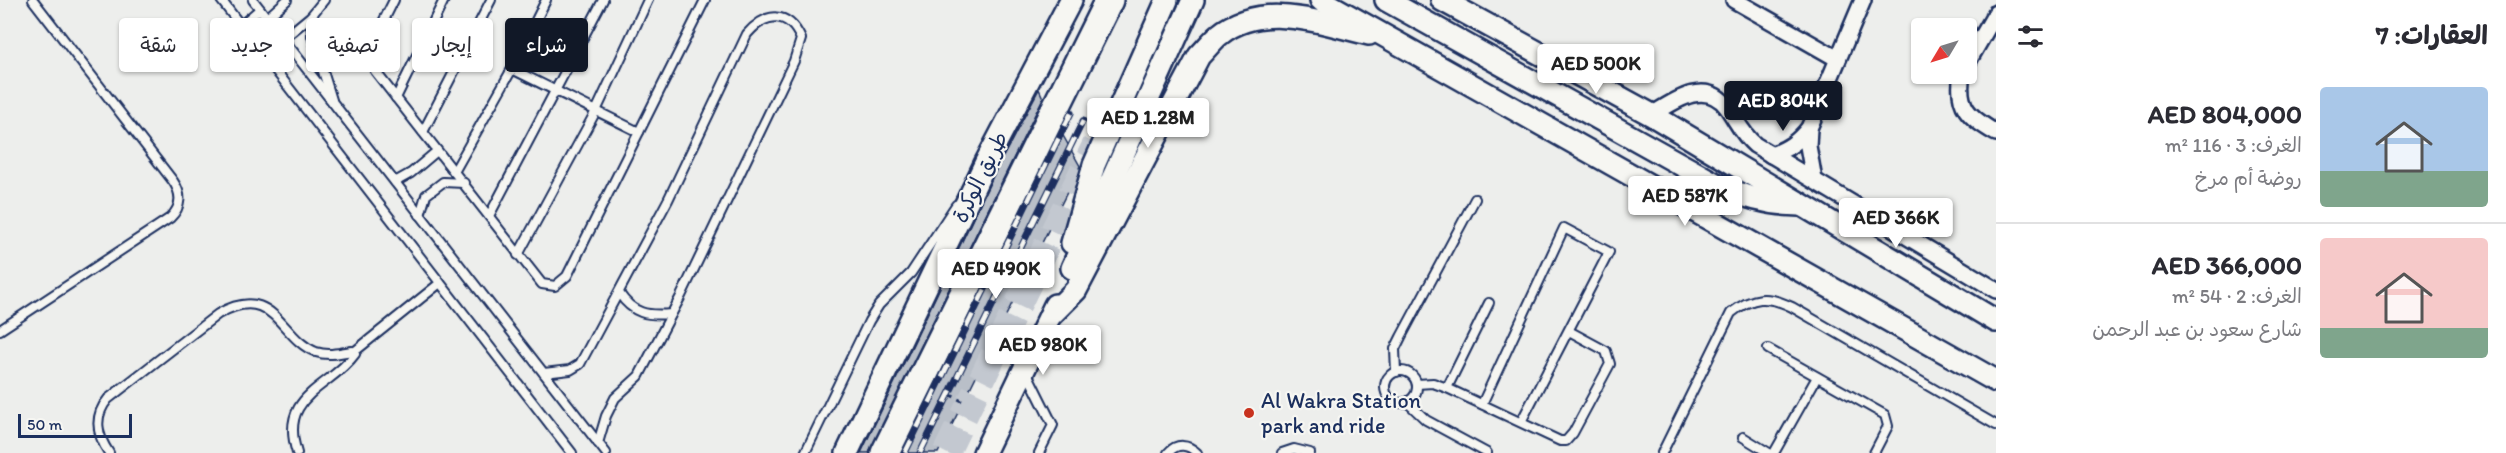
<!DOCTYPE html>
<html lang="ar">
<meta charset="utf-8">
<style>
:root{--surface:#fff;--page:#f7f7f7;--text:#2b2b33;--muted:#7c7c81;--line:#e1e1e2;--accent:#111827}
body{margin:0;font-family:Itim,"Playpen Sans Arabic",sans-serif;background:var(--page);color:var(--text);direction:rtl;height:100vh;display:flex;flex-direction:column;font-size:22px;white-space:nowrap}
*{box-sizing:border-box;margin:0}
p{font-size:20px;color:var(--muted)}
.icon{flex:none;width:33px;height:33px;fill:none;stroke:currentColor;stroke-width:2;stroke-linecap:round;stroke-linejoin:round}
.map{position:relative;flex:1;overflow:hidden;direction:ltr}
.sheet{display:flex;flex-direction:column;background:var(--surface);width:510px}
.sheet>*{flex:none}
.banner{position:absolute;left:18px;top:18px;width:570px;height:54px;direction:rtl;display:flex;gap:12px}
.needle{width:39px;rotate:232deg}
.buttons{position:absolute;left:1911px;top:18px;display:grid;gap:12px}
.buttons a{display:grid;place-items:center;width:66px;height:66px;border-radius:6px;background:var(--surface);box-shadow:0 2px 4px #0004;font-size:30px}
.scale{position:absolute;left:18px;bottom:15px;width:114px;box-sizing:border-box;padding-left:6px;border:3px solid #1b2f5e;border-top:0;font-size:16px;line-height:21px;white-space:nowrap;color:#1b2f5e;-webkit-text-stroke:4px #f6f6f2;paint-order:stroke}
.price{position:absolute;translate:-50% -51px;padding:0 14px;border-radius:6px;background:#fff;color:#222;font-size:20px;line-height:39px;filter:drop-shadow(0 2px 3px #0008)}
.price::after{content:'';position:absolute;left:50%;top:36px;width:18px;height:14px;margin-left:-9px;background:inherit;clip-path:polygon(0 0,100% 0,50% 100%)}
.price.active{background:var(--accent);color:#fff}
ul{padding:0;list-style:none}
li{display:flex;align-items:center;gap:18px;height:150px;padding:0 18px}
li+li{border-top:2px solid var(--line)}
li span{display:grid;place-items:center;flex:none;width:168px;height:120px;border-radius:6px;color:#555}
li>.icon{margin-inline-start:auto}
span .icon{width:72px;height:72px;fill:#fffc;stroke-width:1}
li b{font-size:26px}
h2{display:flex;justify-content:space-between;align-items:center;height:72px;padding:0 18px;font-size:26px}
.tag{padding:0 21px;border-radius:6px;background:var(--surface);box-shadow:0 2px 4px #0004;font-size:21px;line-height:54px}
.tag.active{background:var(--accent);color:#fff}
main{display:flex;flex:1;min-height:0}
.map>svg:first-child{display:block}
.building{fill:#b9bfc8;stroke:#1b2f5e;stroke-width:1.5}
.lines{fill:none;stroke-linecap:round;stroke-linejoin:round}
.highway-tunnel{stroke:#c3c8d0;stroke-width:27;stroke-dasharray:27 14;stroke-linecap:butt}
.lane-casing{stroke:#1b2f5e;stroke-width:12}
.street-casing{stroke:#1b2f5e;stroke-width:20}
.secondary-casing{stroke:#1b2f5e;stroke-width:26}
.highway-casing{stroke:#1b2f5e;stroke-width:32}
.path{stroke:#1b2f5e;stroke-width:3;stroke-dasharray:6 4.5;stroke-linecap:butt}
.lane{stroke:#f6f6f2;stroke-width:8}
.street{stroke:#f6f6f2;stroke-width:15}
.secondary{stroke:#f6f6f2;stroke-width:21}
.highway{stroke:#f6f6f2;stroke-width:27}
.rail-casing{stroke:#1b2f5e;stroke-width:7}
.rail{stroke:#f6f6f2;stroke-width:4.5;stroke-dasharray:14;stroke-linecap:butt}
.poi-dot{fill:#c8321e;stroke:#f6f6f2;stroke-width:2}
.labels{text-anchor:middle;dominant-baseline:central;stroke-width:4.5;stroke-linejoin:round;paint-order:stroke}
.street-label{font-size:22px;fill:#1b2f5e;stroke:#f6f6f2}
.poi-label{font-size:22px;fill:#1b2f5e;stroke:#f6f6f2;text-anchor:start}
</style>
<main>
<section class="sheet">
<h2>العقارات: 7<svg class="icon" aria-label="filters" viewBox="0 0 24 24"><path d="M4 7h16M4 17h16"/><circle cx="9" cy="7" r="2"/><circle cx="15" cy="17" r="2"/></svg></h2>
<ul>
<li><span style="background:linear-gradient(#a9c7e8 70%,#7fa58c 0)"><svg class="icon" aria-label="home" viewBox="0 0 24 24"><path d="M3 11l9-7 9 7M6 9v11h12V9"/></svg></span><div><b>AED 804,000</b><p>الغرف: 3 · 116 m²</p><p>روضة أم مرخ</p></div></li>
<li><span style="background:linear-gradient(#f6c9c9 75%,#7fa58c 0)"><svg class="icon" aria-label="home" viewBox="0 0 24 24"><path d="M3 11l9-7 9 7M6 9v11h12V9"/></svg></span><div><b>AED 366,000</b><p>الغرف: 2 · 54 m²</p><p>شارع سعود بن عبد الرحمن</p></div></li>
</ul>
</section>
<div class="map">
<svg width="1996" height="453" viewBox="0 0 1996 453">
<rect width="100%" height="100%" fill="#edeeec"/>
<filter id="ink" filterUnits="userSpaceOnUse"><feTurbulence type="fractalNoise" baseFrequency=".0167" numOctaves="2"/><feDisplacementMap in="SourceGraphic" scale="12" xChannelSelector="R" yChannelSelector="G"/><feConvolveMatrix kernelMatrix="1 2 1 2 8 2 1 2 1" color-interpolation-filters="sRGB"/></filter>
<g filter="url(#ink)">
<!-- building -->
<g class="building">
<path d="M1039 89 1043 98 869 453H861L996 170Z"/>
<path d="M1061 132 1080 166 938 453H903Z"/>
</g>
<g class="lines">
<!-- highway-tunnel -->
<path class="highway-tunnel" d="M946 453 1096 144"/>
<defs>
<g id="lane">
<path d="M221 0 572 453"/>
<path d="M253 0 606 453"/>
<path d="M324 0 311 16 312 36 332 100"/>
<path d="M394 0 367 54 375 71 542 284 555 286 567 276 705 0"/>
<path d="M546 0 512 69 639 132"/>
<path d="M267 18 287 0"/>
<path d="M241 25 260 9"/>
<path d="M283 39 311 16"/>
<path d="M396 98 444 0"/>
<path d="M423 132 491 0"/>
<path d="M454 172 512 69"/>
<path d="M395 182 411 173 437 151"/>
<path d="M420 215 426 195 443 182 464 183"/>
<path d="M489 216 603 0"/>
<path d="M518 255 596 111 648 0"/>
<path d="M619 293C633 314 647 316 671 314"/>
<path d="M0 330 170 218C182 207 182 194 173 181L33 0"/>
<path d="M1768 349 1885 415 1888 426 1874 453"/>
<path d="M354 352 440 283"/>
<circle cx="1401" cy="387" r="16"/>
<path d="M1026 371 1053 425 1039 453"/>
<path d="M1396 372 1395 349 1401 337 1475 199"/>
<path d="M544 373 570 370 580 364 668 200 747 34C766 12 788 10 801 39L794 61 681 296 639 376 615 398 606 416 598 443"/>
<path d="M1417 384 1433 383 1447 388 1560 441H1566L1573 433 1610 364 1606 351 1569 331"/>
<path d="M1447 388 1489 303"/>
<path d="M1407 402 1426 420 1487 453"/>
<path d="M1482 404 1564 228 1609 252 1521 422"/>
<path d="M1743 437 1769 453"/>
<path d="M109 453C97 435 93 417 108 399L218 314C275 282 279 338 316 352 328 356 340 353 352 351L355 354C330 389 278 394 297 453"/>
<path d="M805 453 869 321 879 305 911 273 956 205"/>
<path d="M1168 453C1177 443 1188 444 1197 453"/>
<path d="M1282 453 1294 449 1310 453"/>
<path d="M1662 453 1731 313C1753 296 1767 295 1792 307L1996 425"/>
<path d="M1774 453 1817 377"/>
</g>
<g id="street">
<path d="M1734 0 1838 59"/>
<path d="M1966 65 1996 13"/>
<path d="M1962 74C1956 107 1969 117 1996 133"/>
<path d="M1652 115C1674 101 1706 78 1727 107 1737 121 1742 134 1755 145L1996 290"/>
<path d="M1809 128 1808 146 1814 180"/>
<path d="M1771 155C1788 149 1798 142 1809 128L1863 0"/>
</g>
<g id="secondary">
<path d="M1321 0 1996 381"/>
<path d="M1386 0 1714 183C1743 197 1767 204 1799 205"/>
<path d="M1442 0 1652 115 1996 321"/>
<path d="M1072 243 1094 165 1167 0"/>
<path d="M1072 268 1193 0"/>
<path d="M1050 316 1076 290 1199 56C1206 49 1212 41 1219 35 1262 0 1321 23 1369 34"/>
<path d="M847 453 985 164 1071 0"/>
<path d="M984 453 1055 305"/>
</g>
<path id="highway" d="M885 453 1109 0"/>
</defs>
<!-- lane casing -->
<use href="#lane" class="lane-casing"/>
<!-- street casing -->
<use href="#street" class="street-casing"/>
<!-- secondary casing -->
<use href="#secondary" class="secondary-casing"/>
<!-- highway casing -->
<use href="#highway" class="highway-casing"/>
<!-- path -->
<g class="path">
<path d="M949 394 962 401"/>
<path d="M920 453 1036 219"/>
</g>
<!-- lane -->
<use href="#lane" class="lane"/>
<!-- street -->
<use href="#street" class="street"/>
<!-- secondary -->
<use href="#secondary" class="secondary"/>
<!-- highway -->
<use href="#highway" class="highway"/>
<defs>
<g id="rail">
<path d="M905 453 1071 113"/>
<path d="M920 453 1083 121"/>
</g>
</defs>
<!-- rail casing -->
<use href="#rail" class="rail-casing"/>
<!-- rail -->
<use href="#rail" class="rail"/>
</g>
</g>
<!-- markers -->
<circle class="poi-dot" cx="1249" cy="413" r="6"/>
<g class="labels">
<!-- street labels -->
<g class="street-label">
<text transform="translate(980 177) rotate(-64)">طريق الوكرة</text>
</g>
<!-- poi labels -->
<g class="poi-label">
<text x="1261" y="400">Al Wakra Station<tspan x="1261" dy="25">park and ride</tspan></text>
</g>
</g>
</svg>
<div class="buttons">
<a><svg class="needle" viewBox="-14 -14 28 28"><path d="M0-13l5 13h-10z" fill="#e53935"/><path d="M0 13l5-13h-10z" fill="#7c7c81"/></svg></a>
</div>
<div class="scale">50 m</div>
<b class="price" style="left:1596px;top:95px">AED 500K</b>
<b class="price active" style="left:1783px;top:132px">AED 804K</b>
<b class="price" style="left:1148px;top:149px">AED 1.28M</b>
<b class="price" style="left:1685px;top:227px">AED 587K</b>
<b class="price" style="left:1896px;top:249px">AED 366K</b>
<b class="price" style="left:996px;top:300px">AED 490K</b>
<b class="price" style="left:1043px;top:376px">AED 980K</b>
<div class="banner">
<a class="tag active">شراء</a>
<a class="tag">إيجار</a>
<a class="tag">تصفية</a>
<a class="tag">جديد</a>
<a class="tag">شقة</a>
</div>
</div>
</main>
